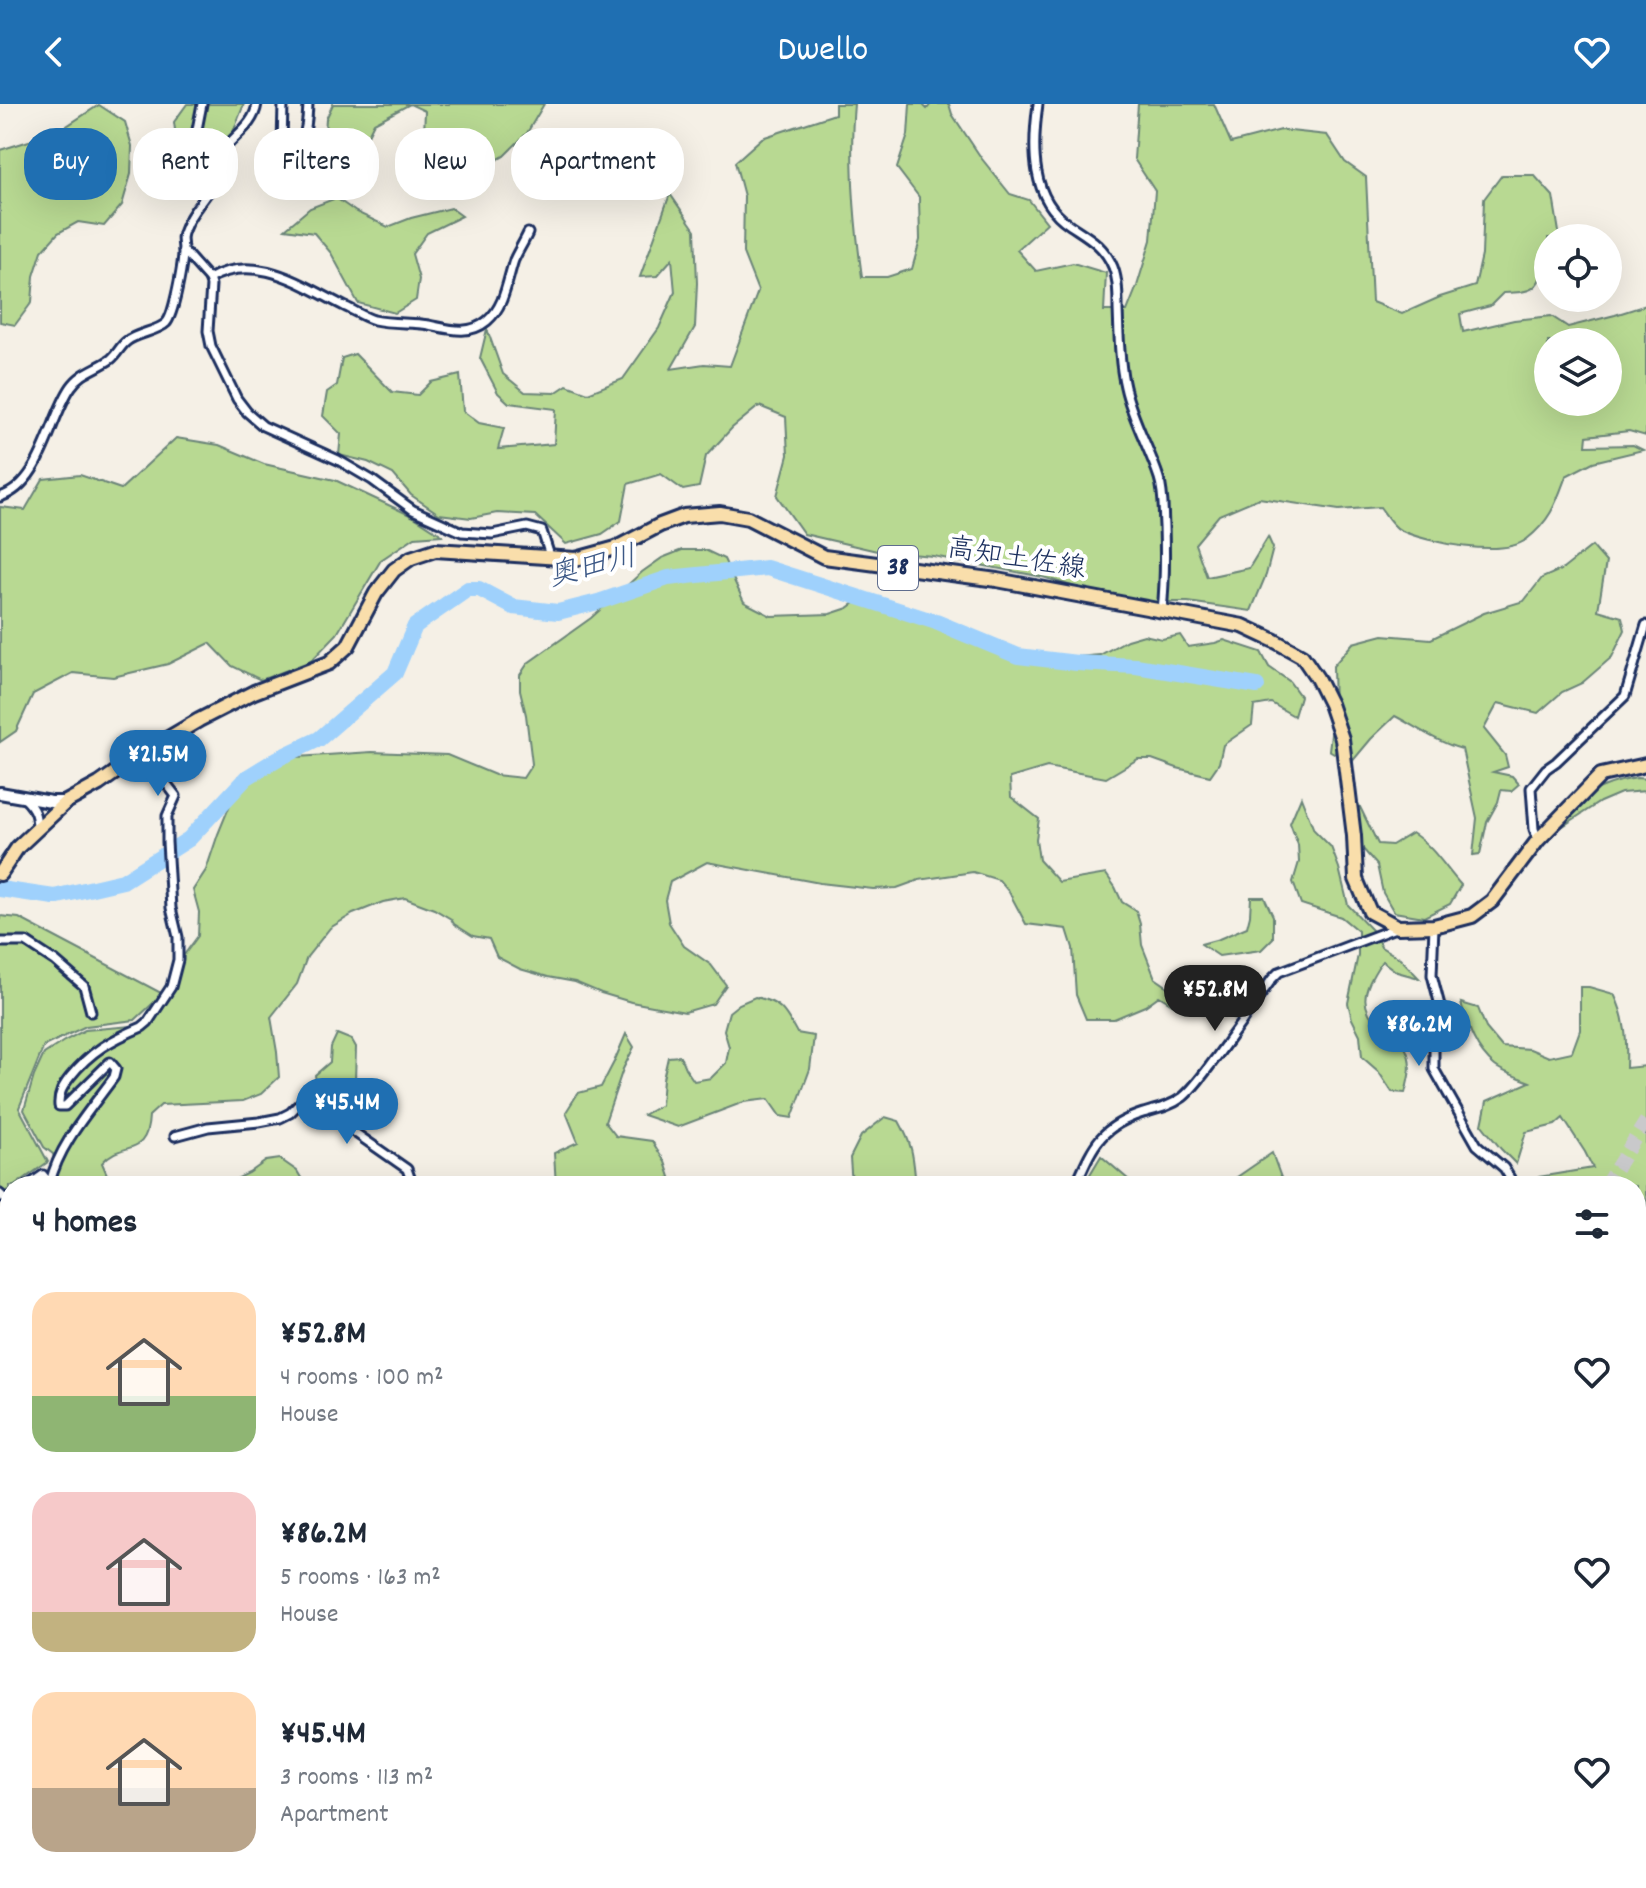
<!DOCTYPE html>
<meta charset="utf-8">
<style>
:root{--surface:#fff;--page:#f6f6f7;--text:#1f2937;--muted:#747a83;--accent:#1f6fb2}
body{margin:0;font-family:Dekko,"Klee One",sans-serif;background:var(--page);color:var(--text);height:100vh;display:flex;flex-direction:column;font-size:30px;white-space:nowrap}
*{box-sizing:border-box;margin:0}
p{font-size:26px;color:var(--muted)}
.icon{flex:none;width:44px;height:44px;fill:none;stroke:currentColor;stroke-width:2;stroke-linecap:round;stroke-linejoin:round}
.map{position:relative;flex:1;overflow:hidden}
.panel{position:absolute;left:0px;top:1072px;width:1646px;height:712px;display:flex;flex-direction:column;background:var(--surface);border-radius:32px 32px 0 0;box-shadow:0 8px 32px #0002}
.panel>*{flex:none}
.top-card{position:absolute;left:24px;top:24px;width:800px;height:72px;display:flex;gap:16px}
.fabs{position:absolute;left:1534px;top:120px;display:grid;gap:16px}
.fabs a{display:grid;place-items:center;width:88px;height:88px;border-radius:50%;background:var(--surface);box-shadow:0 8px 32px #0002;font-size:40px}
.price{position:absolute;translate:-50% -68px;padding:0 18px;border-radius:28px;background:var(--accent);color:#fff;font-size:26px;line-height:52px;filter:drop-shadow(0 2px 4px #0008)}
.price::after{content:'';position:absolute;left:50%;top:48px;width:24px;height:18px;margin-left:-12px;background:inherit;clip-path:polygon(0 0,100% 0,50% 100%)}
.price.current{background:#222;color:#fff}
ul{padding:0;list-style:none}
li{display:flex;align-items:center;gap:24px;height:200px;padding:0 32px}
li span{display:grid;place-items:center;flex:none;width:224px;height:160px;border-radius:24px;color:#555}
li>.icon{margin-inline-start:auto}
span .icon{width:96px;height:96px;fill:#fffc;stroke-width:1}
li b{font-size:34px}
h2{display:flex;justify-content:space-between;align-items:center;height:96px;padding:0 32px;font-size:34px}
.chip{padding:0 28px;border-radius:32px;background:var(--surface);box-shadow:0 8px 32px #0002;font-size:28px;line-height:72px}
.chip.current{background:var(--accent);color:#fff}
header{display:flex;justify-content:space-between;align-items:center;height:104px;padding:0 32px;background:var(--accent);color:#fff;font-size:36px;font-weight:600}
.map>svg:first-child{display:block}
.green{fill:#b8d992;stroke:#6a8478;stroke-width:2;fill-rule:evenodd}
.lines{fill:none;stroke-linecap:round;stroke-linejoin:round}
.river{stroke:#9fd1fc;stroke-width:16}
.highway-tunnel{stroke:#c9c9cb;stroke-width:14;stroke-dasharray:14 7;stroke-linecap:butt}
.street-casing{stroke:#1b2f5e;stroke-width:13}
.secondary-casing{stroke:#1b2f5e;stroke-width:16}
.primary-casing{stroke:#1b2f5e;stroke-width:18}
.street{stroke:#fff;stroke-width:7}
.secondary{stroke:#fff;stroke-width:10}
.primary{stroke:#f9deab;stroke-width:12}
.labels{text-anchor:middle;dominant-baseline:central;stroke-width:8;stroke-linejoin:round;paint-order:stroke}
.shield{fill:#fff;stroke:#5f6d8e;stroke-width:2}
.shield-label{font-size:26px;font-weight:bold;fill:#1b2f5e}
.street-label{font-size:28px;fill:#1b2f5e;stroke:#fff}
.water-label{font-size:30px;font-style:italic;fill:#3c5886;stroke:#fff}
</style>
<header><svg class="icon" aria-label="back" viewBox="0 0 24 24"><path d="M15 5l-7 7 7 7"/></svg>Dwello<svg class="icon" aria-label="heart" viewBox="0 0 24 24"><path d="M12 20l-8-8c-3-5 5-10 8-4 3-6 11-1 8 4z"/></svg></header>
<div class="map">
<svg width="1646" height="1784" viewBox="0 0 1646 1784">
<rect width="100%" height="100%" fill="#f5f0e6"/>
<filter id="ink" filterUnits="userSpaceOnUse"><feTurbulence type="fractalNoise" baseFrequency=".0125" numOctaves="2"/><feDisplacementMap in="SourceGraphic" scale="16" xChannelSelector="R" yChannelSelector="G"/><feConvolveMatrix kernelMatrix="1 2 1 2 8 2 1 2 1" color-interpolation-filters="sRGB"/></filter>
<g filter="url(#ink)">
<!-- green -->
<g class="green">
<path d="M187 0H244L233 28 214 52 178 50 174 18Z"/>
<path d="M333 0H544L527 29 504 52 475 68 448 92 416 84 417 44 424 29 425 7 410 0 374 19 359 49 323 55 326 15Z"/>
<path d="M835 0H854C849 58 854 115 862 173H887L912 165 920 136 919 93 897 64 908 31 910 0H922L927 5 931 0H949L952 10 982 55 1010 90 1029 96 1047 119 1017 146 1036 167 1073 159 1106 169 1104 207H1127L1137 182 1151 136 1155 87 1134 55 1138 0H1214L1231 39 1281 26 1327 31 1345 58 1366 73 1372 198 1402 210 1440 193 1475 182 1482 151 1484 95 1502 71H1534L1553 92 1560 134H1548V157L1545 159C1539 188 1530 188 1503 189L1490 202 1460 210 1463 228 1514 216 1551 212 1568 223 1615 211 1646 201V332L1629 327 1587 332 1586 342 1633 341 1643 346 1593 358 1566 372C1556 399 1551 416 1527 435 1503 454 1427 439 1400 426 1392 422 1386 411 1380 403L1339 406 1259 394 1219 411 1195 440 1207 473 1249 464 1268 433 1273 444 1266 471 1251 507 1188 498H1123L1043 473 933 452 877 447 804 430 777 392 788 351 786 313 759 302 732 324 706 352 699 383 683 386 661 370 628 380 621 417 602 430 566 440 535 411 497 409 471 414 439 410 411 391 393 370 368 358 339 351 341 330 323 312 327 288 337 281 342 254 355 250 392 288 418 291 431 278 460 271 463 307 479 319 504 324 498 345 554 340 556 305 509 299 498 289 480 254 487 225 503 270 525 288 555 289 567 281 588 289 623 275 659 224 675 188 672 155 657 172 640 173 670 90 695 126 697 179 695 223 671 265 704 260 730 262 758 187 743 149 744 92 735 58 762 34 835 10ZM1548 238H1608V298H1548Z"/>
<path d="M99 1 125 18 132 42 131 70 122 101 104 122 78 118 58 129 42 147 34 172 32 198 15 221 0 218V46L42 33 65 23Z"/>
<path d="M336 94 356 108 388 123 411 114 451 104 462 112 427 129 412 150 419 175 416 196 395 209 358 199 331 149 314 129 285 125 310 104Z"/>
<path d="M176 334 219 341 264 360 335 376 414 413 442 431 415 433 381 456 337 530 311 557 261 576 232 562 210 539 168 560 113 573 73 569 33 590 16 627 0 638V403L25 406 43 375 80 371 121 385Z"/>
<path d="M1592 442 1606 458 1598 506 1622 513 1625 526 1612 553 1582 579 1562 588 1538 609 1498 599 1484 625 1505 651 1508 663 1493 668 1512 672 1519 680 1511 687 1501 686 1498 698 1487 718 1480 750 1473 751 1477 714 1462 645C1439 639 1416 623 1395 612L1371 635 1351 659 1329 646 1334 607 1333 562 1353 539 1383 531 1431 535 1484 509 1524 497 1542 474 1563 465Z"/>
<path d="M682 446H705L724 455 744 498 771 512 830 510 848 504 866 491 899 506 948 523 998 548 1040 556 1100 551 1127 536 1144 531 1162 535 1180 531 1188 543 1215 539 1224 536 1261 548 1269 563 1289 577 1300 592 1294 612 1271 599 1254 602 1252 621 1223 641 1219 659 1210 672 1177 664 1152 655H1138L1106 674 1047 663 1010 674 1011 693 1039 715 1036 735 1039 756 1059 778 1106 770 1115 783 1122 798 1136 807 1140 820 1142 841 1155 874 1174 887 1193 896 1218 897 1255 891 1243 910 1234 915 1224 907H1184L1159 892 1145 902 1114 915H1086L1076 891 1073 844 1067 825 1026 820 1009 788 999 776 973 768 919 776 897 784 873 785 820 779 707 758 670 778 665 796 669 819 684 842 711 861 726 881 713 900 685 908 631 898 601 889 575 878 548 873 520 865 497 853 489 835 473 832 454 820 451 815 434 805 405 794 383 798 353 810 330 824 307 853 297 880 271 913 277 948 279 973 261 990 243 997 161 1001 149 1012C147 1056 122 1035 102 1059L112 1082H57L54 1078 57 1070 53 1050 44 1043 24 1006 34 972 44 950 64 937 85 926 132 922 155 914 167 895 170 870 198 832 199 808 193 786 206 766 218 730 236 686 274 658 297 653 372 648 447 651 495 671 523 674 532 660 526 611 520 586V571L528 559 591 514 642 468 662 454Z"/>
<path d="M1637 674 1646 675V687L1621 689 1600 698 1554 728C1577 694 1596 680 1637 674Z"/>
<path d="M1301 693 1314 726 1331 743 1339 764 1348 801 1374 828 1381 843 1401 855 1419 874 1397 868 1382 857C1362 886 1356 905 1387 929 1393 933 1403 939 1406 945 1413 960 1409 974 1405 989L1392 988 1378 967 1362 953 1360 931 1352 915 1348 899 1358 851V827L1341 813 1301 800 1293 778 1299 758 1298 741 1290 719Z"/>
<path d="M1359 701 1378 740 1392 741 1412 729C1432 741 1445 763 1461 781L1450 800 1424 813 1394 808 1383 789 1377 761 1362 744 1351 714Z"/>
<path d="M1251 793H1264L1273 812V834L1261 846 1219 852 1201 840 1219 835 1247 823 1250 811Z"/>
<path d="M0 812 19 814 163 890 135 916 86 922 44 942 19 1004 48 1058 14 1082H10V1085L5 1088 0 1083Z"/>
<path d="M1580 883H1589L1614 890C1626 914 1627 937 1626 964L1646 962V1154L1636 1157V1082H1528L1539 1073 1593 1064 1585 1048 1563 1014 1555 1021 1526 1028 1516 1060 1501 1045 1482 1021 1487 997 1530 978C1519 973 1504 969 1495 962 1475 946 1468 922 1461 899L1478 904 1486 924 1502 943 1530 945 1549 953 1572 948 1580 926Z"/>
<path d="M755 893C781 898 785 907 797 929L814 932 810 965 792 1014 780 1012 768 995 744 998 678 1023 643 1011 661 1001 663 975 668 953 680 952 685 964 694 977 711 974 726 959 729 943 724 926 729 908 739 900Z"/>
<path d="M337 930 352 936 356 943 355 977 360 991 383 997C377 1013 359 1018 344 1021L317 986 315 971 330 958 331 943Z"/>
<path d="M626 930 634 943 623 965 605 1018 616 1032 652 1037 665 1058 673 1082H556L554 1049 578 1038 566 1008 578 989 601 983 614 958Z"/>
<path d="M885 1013 899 1017C914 1044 913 1053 916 1082H852L850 1054 861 1032Z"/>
<path d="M1272 1049 1284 1082H1224Z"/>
<path d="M1101 1052 1136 1082H1083Z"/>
<path d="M280 1055 297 1067 306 1082H222L249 1069 266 1057Z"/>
<path d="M1646 1367V1784H1388L1390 1779 1413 1774H1636V1368Z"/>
<path d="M507 1774H1102L1092 1784H511Z"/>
</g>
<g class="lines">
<!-- river -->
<path class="river" d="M0 785 54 793 123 777 189 735 246 674 277 655 319 635 395 569 415 522 468 485H479L513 503 558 508 598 498 668 474 767 464 936 518 1018 552 1077 559 1136 562 1257 582"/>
<!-- highway-tunnel -->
<g class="highway-tunnel">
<path d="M1605 1082 1646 1017"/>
<path d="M993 1784 1004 1774"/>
</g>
<defs>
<g id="street">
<path d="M202 0 192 51V73L207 89"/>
<path d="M283 0 282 41C308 47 307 18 308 0"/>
<path d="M1038 0C1032 43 1030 95 1070 121 1088 133 1104 141 1113 163 1118 176 1118 191 1118 205 1119 230 1119 258 1125 283 1132 315 1149 343 1159 374 1164 389 1163 407 1164 422 1165 451 1165 478 1162 507"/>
<path d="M183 146 209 175 211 181 208 227 211 242 237 295 247 308 263 322 338 356 372 376 413 406 462 428 492 430 527 423 542 427 550 452"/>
<path d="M209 175C256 147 303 182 346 203 355 207 364 213 374 216 392 220 411 218 429 221 449 225 469 232 487 217 505 202 507 177 514 156 518 147 524 138 528 129"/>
<path d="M0 393C42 380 49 315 71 283 81 268 97 265 111 255 117 250 121 241 127 237 137 229 158 227 166 219 174 211 183 160 183 147 183 137 180 135 185 124 190 110 200 100 208 88 215 75 213 63 219 53 230 32 253 25 257 0"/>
<path d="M25 695C35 705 37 712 37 726"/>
<path d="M1538 736 1534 725 1531 684 1546 665 1556 658 1625 592 1646 521"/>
<path d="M1434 822 1432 871 1443 913 1434 939V965L1477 1041 1504 1064 1510 1074 1511 1082"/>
<path d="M0 838H26L55 857 84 882 91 908"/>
<path d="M175 1032 208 1023 259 1018 280 1014 290 1009 314 985 325 1000 341 1019 407 1065 413 1082"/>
<path d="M50 1079C59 1040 91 1005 114 973L116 965 110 958 65 1002H59C58 990 63 982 70 973 91 947 111 936 142 923L148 918 171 883 178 856V833L171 804 167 738V712L176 692 143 649"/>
<path d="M27 1082 43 1071 52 1082"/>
<path d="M1075 1082C1093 1042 1099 1023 1143 1009 1157 1005 1171 1002 1183 993 1195 983 1205 968 1215 955 1234 929 1253 902 1272 875L1279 868 1398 823"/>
<path d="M0 1090 6 1096 10 1094"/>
<path d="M0 1172 10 1164"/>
<path d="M0 1238 10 1230"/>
<path d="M1636 1261 1646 1256"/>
<path d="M0 1303 10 1295"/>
<path d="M0 1389 10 1396"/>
<path d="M0 1430 10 1436"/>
<path d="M0 1489 9 1473"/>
<path d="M0 1577 10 1558"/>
<path d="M0 1645 10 1626"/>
<path d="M0 1711 10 1693"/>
<path d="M176 1774 193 1784"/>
<path d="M236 1774C258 1784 288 1778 311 1774"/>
<path d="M11 1784 16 1774"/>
<path d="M66 1784 71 1774"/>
<path d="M113 1784 119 1774"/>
<path d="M1154 1784 1156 1774"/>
</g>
<path id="secondary" d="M0 689 51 698H66"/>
<path id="primary" d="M0 770 18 743 66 698 99 680 143 649 199 616 254 588 329 559 348 542 376 489 394 466 411 454 435 446 576 455 616 444 660 421 684 412 720 409 748 414 824 453 997 476 1243 522 1275 537 1302 552 1317 574 1330 600 1342 635 1354 732 1356 775 1370 808 1398 823 1434 822 1472 812 1492 797 1538 736 1601 671 1646 661"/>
</defs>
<!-- street casing -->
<use href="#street" class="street-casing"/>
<!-- secondary casing -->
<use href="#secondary" class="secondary-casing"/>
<!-- primary casing -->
<use href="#primary" class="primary-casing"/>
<!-- street -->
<use href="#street" class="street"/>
<!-- secondary -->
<use href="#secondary" class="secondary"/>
<!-- primary -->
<use href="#primary" class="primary"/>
</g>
</g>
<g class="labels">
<!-- shield labels -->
<rect class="shield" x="878" y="442" width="40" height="44" rx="6"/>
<g class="shield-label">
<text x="898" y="464">38</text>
</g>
<!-- street labels -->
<g class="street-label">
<text transform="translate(1016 457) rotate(9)">高知土佐線</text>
</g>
<!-- water labels -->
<g class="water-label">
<text transform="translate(593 465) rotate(-14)">奥田川</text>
</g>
</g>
</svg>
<div class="fabs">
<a><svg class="icon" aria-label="locate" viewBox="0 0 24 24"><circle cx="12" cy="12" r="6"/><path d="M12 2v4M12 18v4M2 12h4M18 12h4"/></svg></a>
<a><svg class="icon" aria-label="layers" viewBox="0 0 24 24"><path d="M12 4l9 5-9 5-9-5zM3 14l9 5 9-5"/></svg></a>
</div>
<b class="price" style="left:158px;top:694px">¥21.5M</b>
<b class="price current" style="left:1215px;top:929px">¥52.8M</b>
<b class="price" style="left:1419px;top:964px">¥86.2M</b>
<b class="price" style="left:347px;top:1042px">¥45.4M</b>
<div class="top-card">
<a class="chip current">Buy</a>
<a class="chip">Rent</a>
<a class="chip">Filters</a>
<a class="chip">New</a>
<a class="chip">Apartment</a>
</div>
<section class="panel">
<h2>4 homes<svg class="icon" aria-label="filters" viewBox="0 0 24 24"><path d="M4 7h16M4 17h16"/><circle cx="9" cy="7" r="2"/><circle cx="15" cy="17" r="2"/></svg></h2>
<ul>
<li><span style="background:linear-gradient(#ffd9b3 65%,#8fb573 0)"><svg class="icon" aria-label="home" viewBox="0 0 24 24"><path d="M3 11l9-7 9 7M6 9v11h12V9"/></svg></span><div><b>¥52.8M</b><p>4 rooms · 100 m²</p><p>House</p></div><svg class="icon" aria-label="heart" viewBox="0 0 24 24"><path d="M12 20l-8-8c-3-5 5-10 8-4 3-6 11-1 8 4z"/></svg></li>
<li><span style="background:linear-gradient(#f6c9c9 75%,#c2b280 0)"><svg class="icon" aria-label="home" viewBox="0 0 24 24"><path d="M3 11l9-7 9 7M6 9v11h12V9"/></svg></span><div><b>¥86.2M</b><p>5 rooms · 163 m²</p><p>House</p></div><svg class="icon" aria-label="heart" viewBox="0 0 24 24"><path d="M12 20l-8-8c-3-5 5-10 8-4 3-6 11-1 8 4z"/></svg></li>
<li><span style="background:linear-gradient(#ffd9b3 60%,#b9a48a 0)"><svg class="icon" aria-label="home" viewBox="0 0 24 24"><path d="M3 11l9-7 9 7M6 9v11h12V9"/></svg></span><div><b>¥45.4M</b><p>3 rooms · 113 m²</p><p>Apartment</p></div><svg class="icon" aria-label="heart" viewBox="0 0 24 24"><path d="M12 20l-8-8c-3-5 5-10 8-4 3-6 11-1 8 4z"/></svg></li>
</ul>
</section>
</div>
